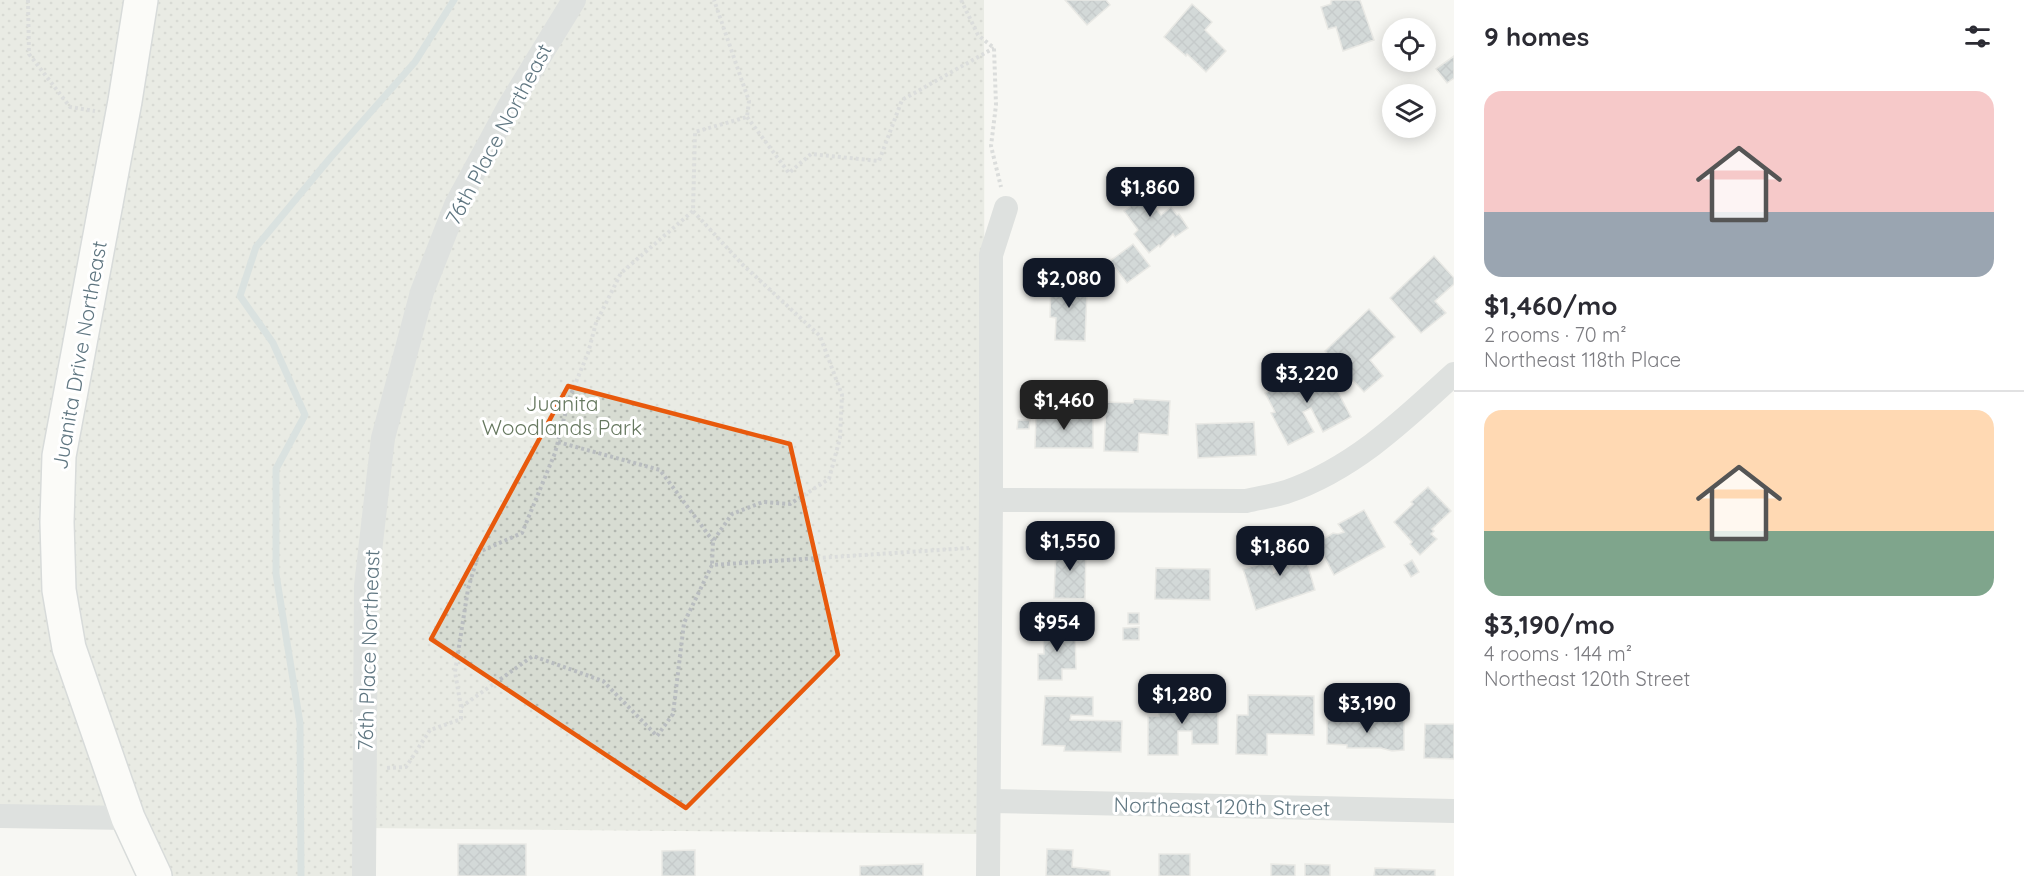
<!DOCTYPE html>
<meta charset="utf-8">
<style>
:root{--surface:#fff;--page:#f2f2f3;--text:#2b2b33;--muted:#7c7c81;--line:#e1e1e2;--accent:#111827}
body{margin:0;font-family:Quicksand,sans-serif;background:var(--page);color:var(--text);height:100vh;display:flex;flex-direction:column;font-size:22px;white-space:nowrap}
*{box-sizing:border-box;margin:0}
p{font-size:20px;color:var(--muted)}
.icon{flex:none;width:33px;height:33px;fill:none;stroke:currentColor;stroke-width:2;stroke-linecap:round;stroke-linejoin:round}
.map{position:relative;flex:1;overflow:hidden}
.drawer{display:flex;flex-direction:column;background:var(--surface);width:570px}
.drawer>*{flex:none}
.tools{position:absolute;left:1382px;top:18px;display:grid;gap:12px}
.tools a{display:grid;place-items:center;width:54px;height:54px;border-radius:50%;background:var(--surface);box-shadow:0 3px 15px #0003;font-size:30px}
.price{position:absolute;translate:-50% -51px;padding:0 14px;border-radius:12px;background:var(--accent);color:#fff;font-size:20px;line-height:39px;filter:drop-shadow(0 2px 3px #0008)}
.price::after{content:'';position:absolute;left:50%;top:36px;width:18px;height:14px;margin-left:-9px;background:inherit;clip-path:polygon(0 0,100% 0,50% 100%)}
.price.current{background:#222;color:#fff}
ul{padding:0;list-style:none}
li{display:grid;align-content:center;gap:12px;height:318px;padding:0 30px}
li+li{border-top:2px solid var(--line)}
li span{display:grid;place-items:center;height:186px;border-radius:18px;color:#555}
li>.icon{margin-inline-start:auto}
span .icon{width:108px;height:108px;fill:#fffc;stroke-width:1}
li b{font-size:26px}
h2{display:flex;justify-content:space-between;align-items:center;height:72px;padding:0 30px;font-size:26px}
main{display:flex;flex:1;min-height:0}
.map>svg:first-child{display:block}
.park{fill:url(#park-dots)}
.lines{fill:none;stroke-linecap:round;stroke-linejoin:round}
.stream{stroke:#b7c7ca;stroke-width:7}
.building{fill:url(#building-cross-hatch);stroke:#d8d8d6;stroke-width:1.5}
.secondary-casing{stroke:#b1b9bd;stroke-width:36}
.path{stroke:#b9bdc0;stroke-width:4;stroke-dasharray:3 3;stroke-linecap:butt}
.minor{stroke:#bfc5c8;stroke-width:24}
.secondary{stroke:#fff;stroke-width:33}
.marked{fill:none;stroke:#e8590c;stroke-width:4.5;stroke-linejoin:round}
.labels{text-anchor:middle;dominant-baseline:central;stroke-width:6;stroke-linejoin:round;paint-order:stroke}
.street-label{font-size:21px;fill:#5f7681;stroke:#fff}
.park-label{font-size:21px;fill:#66785f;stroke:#fff}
</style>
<main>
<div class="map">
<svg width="1454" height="876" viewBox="0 0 1454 876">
<defs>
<pattern id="park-dots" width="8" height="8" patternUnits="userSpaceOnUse" patternTransform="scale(1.5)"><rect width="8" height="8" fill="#d7dcd2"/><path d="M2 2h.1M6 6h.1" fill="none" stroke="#b2b7b0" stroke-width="1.8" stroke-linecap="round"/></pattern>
<pattern id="building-cross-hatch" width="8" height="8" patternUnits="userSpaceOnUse" patternTransform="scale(1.5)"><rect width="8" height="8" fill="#a7b3b8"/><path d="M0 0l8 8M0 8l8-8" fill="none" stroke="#8b969b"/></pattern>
</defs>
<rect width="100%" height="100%" fill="#f7f7f3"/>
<!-- park -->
<path class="park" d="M0 0H984L985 834 365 828 364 876H155L128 818 0 816Z"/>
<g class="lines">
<!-- stream -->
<path class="stream" d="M301 876 300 723 276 574V469L305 415 273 343 240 296 256 247 331 157 415 62 454 0"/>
</g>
<!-- building -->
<g class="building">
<path d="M1065 0H1106L1110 5 1087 25Z"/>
<path d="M1334 0H1360L1374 40 1343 51 1336 27 1328 29 1321 7 1331 4V1Z"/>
<path d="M1192 4 1212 22 1205 30 1226 51 1206 72 1187 54 1186 56 1164 37Z"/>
<path d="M1454 56V78L1447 83 1436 69Z"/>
<path d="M1132 178 1161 215 1171 207 1177 215 1179 214 1188 228 1175 237 1173 234 1160 247 1159 245 1149 253 1134 234 1138 230 1124 211 1130 207 1117 190Z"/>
<path d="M1133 244 1150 266 1127 283 1110 261Z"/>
<path d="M1434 256 1454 278V284L1435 301 1446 313 1421 333 1390 298Z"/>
<path d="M1051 276 1083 280 1082 292H1087L1085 341 1055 340 1056 318 1050 317Z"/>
<path d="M1369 309 1395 337 1370 360 1383 376 1364 392 1325 351Z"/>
<path d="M1323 363 1351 417 1323 432 1311 408 1303 412 1314 432 1288 445 1271 413 1275 412 1265 393Z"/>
<path d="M1134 399 1170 401 1168 435 1139 433 1138 452 1104 451 1106 402 1133 403Z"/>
<path d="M1036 413 1093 414V448H1035Z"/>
<path d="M1018 420H1030L1029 429H1017Z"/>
<path d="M1254 422 1256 455 1198 458 1196 424Z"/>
<path d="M1428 487 1451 511 1432 529 1434 531 1431 534 1437 539 1420 555 1410 544 1412 542 1394 522 1413 504 1411 502Z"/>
<path d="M1364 510 1385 547 1334 575 1318 545 1322 540 1333 533 1338 534 1344 532 1338 524Z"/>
<path d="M1300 539 1315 590 1256 610 1243 569 1270 561 1274 573 1283 569 1276 546Z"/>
<path d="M1056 546H1086L1085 599 1054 598Z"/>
<path d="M1412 560 1419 572 1411 577 1404 565Z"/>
<path d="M1156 568 1210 569V600L1155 599Z"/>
<rect x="1128" y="613" width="11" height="11"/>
<path d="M1139 627V640H1123V628Z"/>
<path d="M1045 628H1075L1076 669H1062V680H1038V654H1044L1043 631Z"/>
<path d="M1248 695 1314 696V735L1267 734V755L1236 754 1237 715H1248Z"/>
<path d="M1045 696 1093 697V716L1071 715 1070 720 1122 721 1121 752 1064 751 1065 746 1042 745Z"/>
<path d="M1159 700 1218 701V744H1192V731H1178V755H1148V716H1159Z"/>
<path d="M1404 719V750L1392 751 1381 748H1347V745L1327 744V720Z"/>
<path d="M1425 724H1454V759L1424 758Z"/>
<rect x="458" y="844" width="68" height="32"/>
<path d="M1047 849 1073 850 1072 867 1110 871V876H1046Z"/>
<path d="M695 850V876H662V851Z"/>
<rect x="1159" y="854" width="31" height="22"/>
<path d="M923 864V876H860V866Z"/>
<path d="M1271 864 1295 865V876H1271Z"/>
<path d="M1305 864 1330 865V876H1305Z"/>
<path d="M1375 868 1435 870V876H1374Z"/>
</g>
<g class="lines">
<defs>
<path id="secondary" d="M141 0 125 101 59 456 57 522 59 590 69 648 128 818 155 876"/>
</defs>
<!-- secondary casing -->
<use href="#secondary" class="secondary-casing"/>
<!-- path -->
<g class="path">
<path d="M28 0 29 54 70 107 95 111"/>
<path d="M961 0 978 35 994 48 996 105 991 146 1001 187"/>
<path d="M747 117 789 173 811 154 879 161 902 100 994 48"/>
<path d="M693 211 742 264 820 336 842 395 840 438 829 479 790 504 763 502 732 514 713 541 712 565"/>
<path d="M558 442 660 470 713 541"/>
<path d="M461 707 455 672 468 589 479 552 522 533 555 453 569 399 588 353 596 323 621 273 693 211 695 132 747 117 749 101 714 0"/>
<path d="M387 768 406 767 430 730 461 719V707L533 656 603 681 657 736 673 714 684 623 712 565 969 548"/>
</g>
<!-- minor -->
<g class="minor">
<path d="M991 500 1246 501C1259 498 1273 496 1286 492 1353 469 1403 421 1454 374"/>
<path d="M990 801 1454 811"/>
<path d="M0 816 128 818"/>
<path d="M364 876 366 586 383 438 422 292 456 205 510 105 574 0"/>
<path d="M988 876 991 500V255L1006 208"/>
</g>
<!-- secondary -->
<use href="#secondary" class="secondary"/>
</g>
<!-- marked area -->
<path d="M0 0H1454V876H0ZM568 386 790 444 838 655 686 808 431 639Z" fill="#f7f7f3" fill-opacity=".55" fill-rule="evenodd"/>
<path class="marked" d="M568 386 790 444 838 655 686 808 431 639Z"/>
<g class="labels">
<!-- street labels -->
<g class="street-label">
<text transform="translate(498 134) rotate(-62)">76th Place Northeast</text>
<text transform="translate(79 355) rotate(-80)">Juanita Drive Northeast</text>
<text transform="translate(368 650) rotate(-88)">76th Place Northeast</text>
<text transform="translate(1222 806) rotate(1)">Northeast 120th Street</text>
</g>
<!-- park labels -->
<g class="park-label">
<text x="562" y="403">Juanita<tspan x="562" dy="24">Woodlands Park</tspan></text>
</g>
</g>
</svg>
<div class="tools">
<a><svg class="icon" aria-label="locate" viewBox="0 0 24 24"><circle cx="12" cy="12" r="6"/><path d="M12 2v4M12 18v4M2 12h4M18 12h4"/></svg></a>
<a><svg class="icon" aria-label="layers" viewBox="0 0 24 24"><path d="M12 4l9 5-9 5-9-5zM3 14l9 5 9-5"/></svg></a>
</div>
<b class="price" style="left:1150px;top:218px">$1,860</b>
<b class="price" style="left:1069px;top:309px">$2,080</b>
<b class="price" style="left:1307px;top:404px">$3,220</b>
<b class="price current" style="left:1064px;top:431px">$1,460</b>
<b class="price" style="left:1070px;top:572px">$1,550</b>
<b class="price" style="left:1280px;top:577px">$1,860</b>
<b class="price" style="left:1057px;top:653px">$954</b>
<b class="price" style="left:1182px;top:725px">$1,280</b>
<b class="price" style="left:1367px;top:734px">$3,190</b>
</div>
<section class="drawer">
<h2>9 homes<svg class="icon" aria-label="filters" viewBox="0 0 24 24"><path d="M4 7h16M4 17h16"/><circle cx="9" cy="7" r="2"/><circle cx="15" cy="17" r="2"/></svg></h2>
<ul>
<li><span style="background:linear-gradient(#f6c9c9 65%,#9aa5b1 0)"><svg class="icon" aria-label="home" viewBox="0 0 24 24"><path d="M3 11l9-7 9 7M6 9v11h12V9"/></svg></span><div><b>$1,460/mo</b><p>2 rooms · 70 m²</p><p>Northeast 118th Place</p></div></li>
<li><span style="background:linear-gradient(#ffd9b3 65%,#7fa58c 0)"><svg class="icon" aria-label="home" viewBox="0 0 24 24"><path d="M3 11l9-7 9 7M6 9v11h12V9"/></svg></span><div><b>$3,190/mo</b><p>4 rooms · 144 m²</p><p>Northeast 120th Street</p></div></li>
</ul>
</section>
</main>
